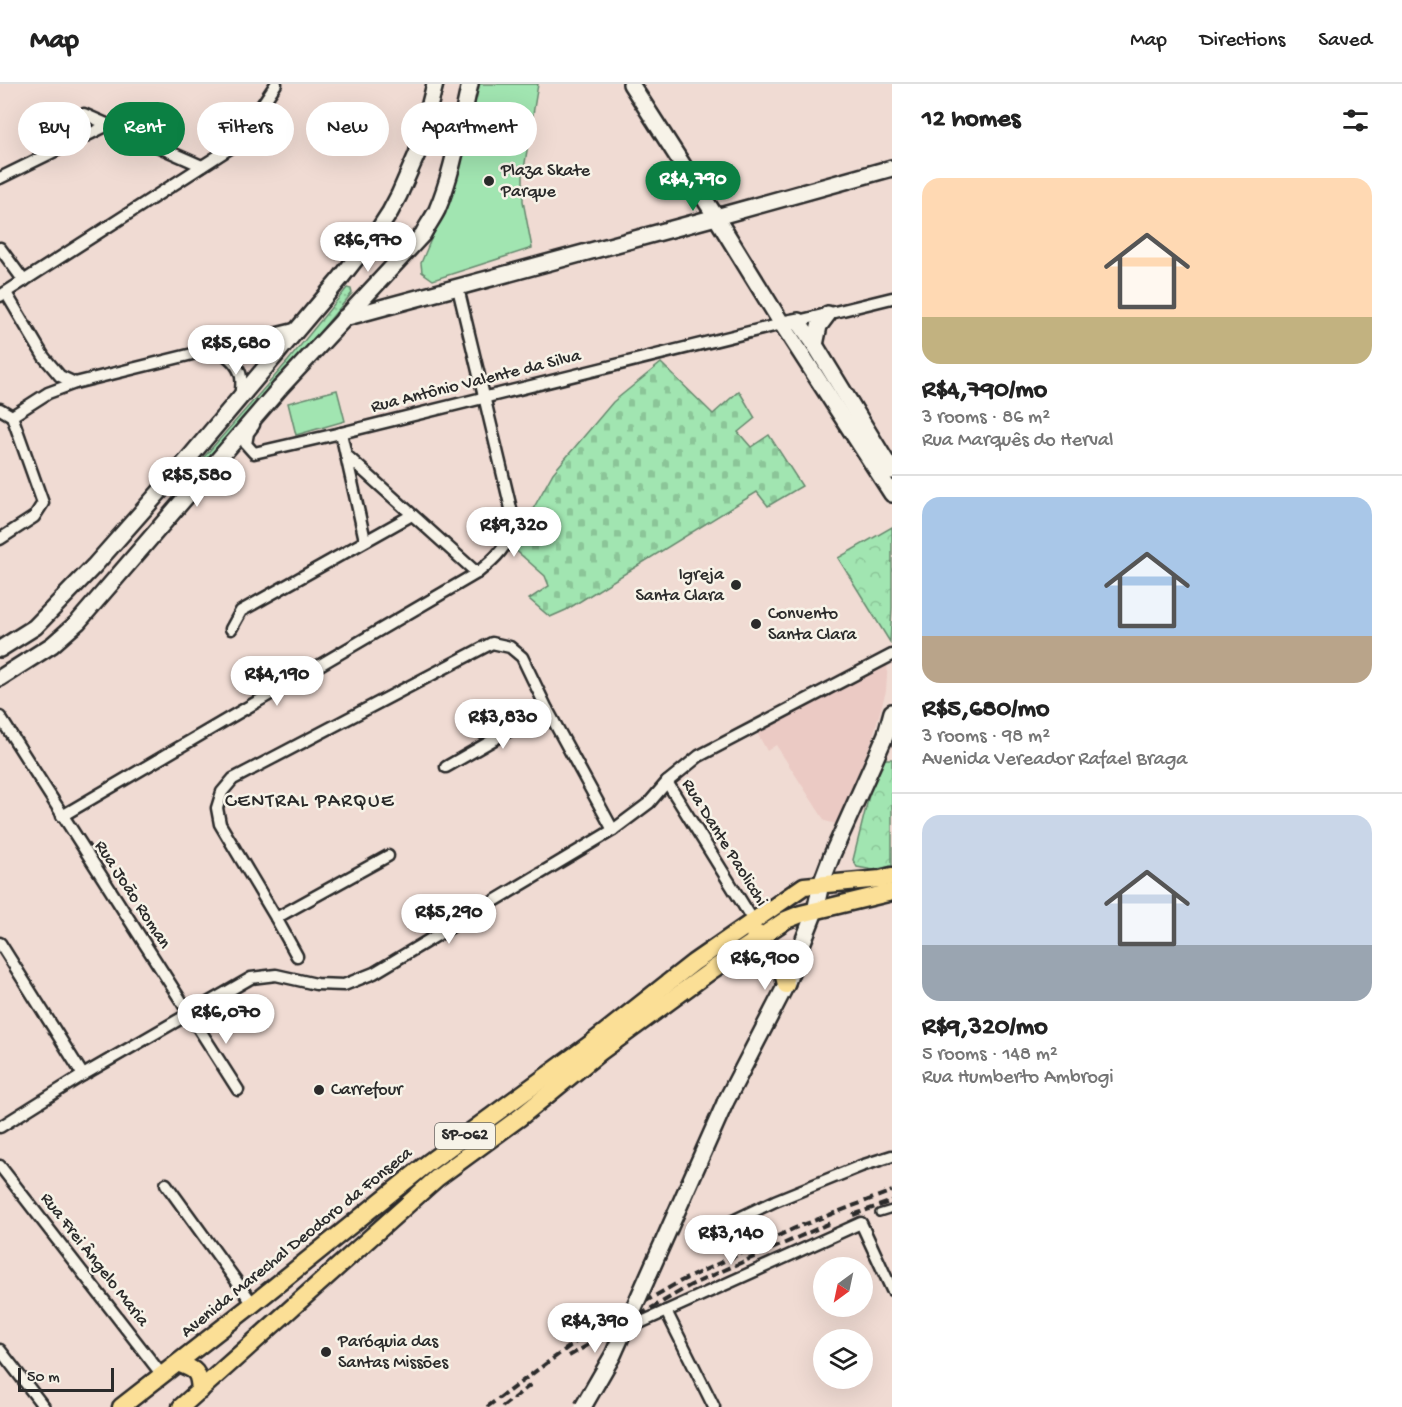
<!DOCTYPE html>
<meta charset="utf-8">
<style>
:root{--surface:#fff;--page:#f6f6f6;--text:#222;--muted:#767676;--line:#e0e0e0;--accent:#0b8043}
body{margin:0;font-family:"Gochi Hand",sans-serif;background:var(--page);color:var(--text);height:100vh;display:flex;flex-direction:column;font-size:22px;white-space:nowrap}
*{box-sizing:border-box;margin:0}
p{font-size:20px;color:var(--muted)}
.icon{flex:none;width:33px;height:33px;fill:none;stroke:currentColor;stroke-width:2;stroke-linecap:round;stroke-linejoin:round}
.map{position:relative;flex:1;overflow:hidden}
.sheet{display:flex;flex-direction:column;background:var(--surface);width:510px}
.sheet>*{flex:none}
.guide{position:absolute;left:18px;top:18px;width:570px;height:54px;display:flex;gap:12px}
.needle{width:39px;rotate:213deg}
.buttons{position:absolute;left:813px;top:1173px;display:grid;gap:12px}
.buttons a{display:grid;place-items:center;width:60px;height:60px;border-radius:50%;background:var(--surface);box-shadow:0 6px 24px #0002;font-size:30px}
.scale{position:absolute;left:18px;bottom:15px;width:96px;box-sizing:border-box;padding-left:6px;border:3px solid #2b2b2b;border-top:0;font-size:16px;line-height:21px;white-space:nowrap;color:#2b2b2b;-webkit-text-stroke:4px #f7f3e8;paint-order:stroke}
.price{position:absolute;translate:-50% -51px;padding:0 14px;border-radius:21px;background:#fff;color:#222;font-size:20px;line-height:39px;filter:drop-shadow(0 2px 3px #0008)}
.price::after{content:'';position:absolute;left:50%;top:36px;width:18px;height:14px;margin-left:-9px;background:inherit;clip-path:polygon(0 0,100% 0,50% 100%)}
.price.on{background:var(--accent);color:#fff}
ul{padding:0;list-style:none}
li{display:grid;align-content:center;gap:12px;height:318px;padding:0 30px}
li+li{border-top:2px solid var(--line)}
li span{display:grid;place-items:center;height:186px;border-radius:18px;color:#555}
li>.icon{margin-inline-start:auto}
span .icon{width:108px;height:108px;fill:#fffc;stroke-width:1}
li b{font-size:26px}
h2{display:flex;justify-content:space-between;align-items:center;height:72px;padding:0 30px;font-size:26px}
.pill{padding:0 21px;border-radius:27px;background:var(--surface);box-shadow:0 6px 24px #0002;font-size:21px;line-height:54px}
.pill.on{background:var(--accent);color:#fff}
header{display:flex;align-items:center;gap:36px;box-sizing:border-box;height:84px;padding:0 30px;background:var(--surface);border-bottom:2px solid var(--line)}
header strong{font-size:28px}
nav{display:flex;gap:33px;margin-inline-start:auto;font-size:21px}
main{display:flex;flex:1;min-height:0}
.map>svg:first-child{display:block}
.built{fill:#ebcac4}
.grass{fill:url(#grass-dots);stroke:#66886e;stroke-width:1.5}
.cemetery{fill:url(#cemetery-stones);stroke:#66886e;stroke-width:1.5}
.park{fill:url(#park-crowns);stroke:#66886e;stroke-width:1.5}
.pitch{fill:#a1e5b1;stroke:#66886e;stroke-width:1.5}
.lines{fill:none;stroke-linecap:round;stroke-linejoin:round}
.lane-casing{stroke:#2b2b2b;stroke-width:10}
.street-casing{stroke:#2b2b2b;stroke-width:15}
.secondary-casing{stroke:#2b2b2b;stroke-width:20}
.primary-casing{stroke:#2b2b2b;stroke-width:21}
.lane{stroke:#f7f3e8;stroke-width:5}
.street{stroke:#f7f3e8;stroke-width:10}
.secondary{stroke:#f7f3e8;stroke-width:15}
.primary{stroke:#fbdf96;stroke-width:16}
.rail{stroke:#2b2b2b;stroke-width:4;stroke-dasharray:9 4.5;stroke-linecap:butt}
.secondary-bridge-casing{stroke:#2b2b2b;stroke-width:20;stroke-linecap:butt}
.secondary-bridge{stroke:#f7f3e8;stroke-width:15}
.poi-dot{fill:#2b2b2b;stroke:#f7f3e8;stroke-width:2}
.labels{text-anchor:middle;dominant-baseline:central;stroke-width:5;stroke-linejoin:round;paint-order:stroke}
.shield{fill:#f7f3e8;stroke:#686764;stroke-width:1.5}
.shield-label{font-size:16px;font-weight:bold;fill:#2b2b2b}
.poi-label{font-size:18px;fill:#2b2b2b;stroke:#f7f3e8;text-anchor:start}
.street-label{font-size:18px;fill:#2b2b2b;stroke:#f7f3e8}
.neighbourhood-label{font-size:20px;letter-spacing:1.5px;fill:#2b2b2b;stroke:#f7f3e8}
</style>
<header>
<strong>Map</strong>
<nav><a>Map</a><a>Directions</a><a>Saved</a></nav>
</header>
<main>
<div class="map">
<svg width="892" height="1323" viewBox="0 0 892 1323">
<defs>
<pattern id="grass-dots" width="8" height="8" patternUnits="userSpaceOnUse" patternTransform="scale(1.5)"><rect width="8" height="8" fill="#a1e5b1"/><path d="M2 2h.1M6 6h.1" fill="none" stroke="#8bc598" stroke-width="1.8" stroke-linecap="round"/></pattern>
<pattern id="cemetery-stones" width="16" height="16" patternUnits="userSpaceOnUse" patternTransform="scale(1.5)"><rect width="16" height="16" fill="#a1e5b1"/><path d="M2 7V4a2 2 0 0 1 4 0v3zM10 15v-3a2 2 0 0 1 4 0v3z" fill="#8bc598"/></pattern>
<pattern id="park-crowns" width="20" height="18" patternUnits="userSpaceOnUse" patternTransform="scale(1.5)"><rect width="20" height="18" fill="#a1e5b1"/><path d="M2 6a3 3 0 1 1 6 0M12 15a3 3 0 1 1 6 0" fill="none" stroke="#8bc598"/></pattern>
</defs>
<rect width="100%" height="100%" fill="#f0dbd3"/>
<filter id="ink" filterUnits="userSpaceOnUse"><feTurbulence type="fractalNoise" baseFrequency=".0167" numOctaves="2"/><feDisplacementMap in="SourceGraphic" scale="12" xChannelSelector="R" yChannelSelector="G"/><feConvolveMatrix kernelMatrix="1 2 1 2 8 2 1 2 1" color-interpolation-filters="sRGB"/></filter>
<g filter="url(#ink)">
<!-- built -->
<path class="built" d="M888 576 886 607 871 659 836 740 825 737 776 661 767 667 755 645Z"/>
<!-- grass -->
<path class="grass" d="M347 204 351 205 352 209 273 305 193 393 191 388 288 277Z"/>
<!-- cemetery -->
<path class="cemetery" d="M661 279 713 330 739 307 755 334 738 348 751 363 769 351 802 402 768 422 757 408 566 526 550 533 529 515 549 502 545 492 512 463 553 389 613 318Z"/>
<!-- park -->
<g class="park">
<path d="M892 443V524L890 558 838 474Z"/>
<path d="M878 675H892V782L873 786 857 783 853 776Z"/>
</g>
<!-- pitch -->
<g class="pitch">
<path d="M479 0H538L523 91V117L532 164 433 196 422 188 421 179 453 103Z"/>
<path d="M337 306 345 337 296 351 288 319Z"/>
</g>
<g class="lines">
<defs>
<path id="lane" d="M879 1129 892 1125"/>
<g id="street">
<path d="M84 30 202 82"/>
<path d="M0 94 108 41"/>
<path d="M0 164 24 197"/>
<path d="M6 209 44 273 60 292 75 299"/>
<path d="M0 212 232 63 254 33 276 0"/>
<path d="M798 237 892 214"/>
<path d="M217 264C226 271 239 280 241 293 242 299 241 307 240 313"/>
<path d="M0 325 12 332 43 419 34 433 0 455"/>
<path d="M12 332 48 309 75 299 298 244"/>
<path d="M254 341 248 349 246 360 254 369 341 349 782 240"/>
<path d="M341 349 365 456"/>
<path d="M346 371 477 489"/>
<path d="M231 545 241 527 412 431"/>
<path d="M0 633 238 1006"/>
<path d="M446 683 547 625"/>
<path d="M667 698 754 838"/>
<path d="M62 732 477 489C495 475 510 461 514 437L458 204"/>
<path d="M276 834 388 772"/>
<path d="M0 859 83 991"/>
<path d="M297 872 276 834 220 740 217 724 222 708 233 695 492 559 510 563 522 573 547 625 613 746"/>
<path d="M0 1043 83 991 251 894 276 891 316 900 344 901 374 889 613 746 649 719 667 698 699 672 892 571"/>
<path d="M0 1082 162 1291"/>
<path d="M166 1100 253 1220"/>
<path d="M710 1148 775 1117 861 1082 892 1072"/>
<path d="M666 1227 714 1323"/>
<path d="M622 1247 861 1139 892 1206"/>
<path d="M0 1266 44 1323"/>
</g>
<g id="secondary">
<path d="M631 0 716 133 782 240 892 410"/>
<path d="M344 234 716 133 892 84"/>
<path d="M782 240 798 237 815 261 892 387"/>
<path d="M815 261 819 242 828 230"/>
<path d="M0 565 35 543 94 482 177 388 340 195 379 145 390 128 399 111 417 70 435 0"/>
<path d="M0 594 52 561 78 538 280 304 423 150C427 142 433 134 437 126 454 86 460 42 470 0"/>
<path d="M725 1019 786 901 815 827 821 800 832 771 876 673 886 650 892 628"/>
</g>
<g id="primary">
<path d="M754 847 755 857C774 870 782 878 786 901"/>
<path d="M178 1279C196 1286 199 1287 200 1307"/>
<path d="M121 1323 253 1220 428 1079 589 961 693 879 804 802 881 795 892 792"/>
<path d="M181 1323 437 1094 519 1034 600 968 712 886 786 836 801 830 892 808"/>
</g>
</defs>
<!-- lane casing -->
<use href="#lane" class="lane-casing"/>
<!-- street casing -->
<use href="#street" class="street-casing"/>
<!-- secondary casing -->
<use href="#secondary" class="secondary-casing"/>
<!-- primary casing -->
<use href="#primary" class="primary-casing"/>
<!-- lane -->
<use href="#lane" class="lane"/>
<!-- street -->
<use href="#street" class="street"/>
<!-- secondary -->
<use href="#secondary" class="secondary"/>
<!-- primary -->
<use href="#primary" class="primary"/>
<!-- rail -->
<g class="rail">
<path d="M853 1131 892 1117"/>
<path d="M569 1272 691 1201 830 1139"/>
<path d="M487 1323 581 1254 681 1197 795 1144 892 1107"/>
<path d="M502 1323 533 1299"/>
</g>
<defs>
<path id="secondary-bridge" d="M583 1323 613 1271 725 1019"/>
</defs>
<!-- secondary-bridge casing -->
<use href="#secondary-bridge" class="secondary-bridge-casing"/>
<!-- secondary-bridge -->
<use href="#secondary-bridge" class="secondary-bridge"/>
</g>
</g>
<!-- markers -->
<g class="poi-dot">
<circle cx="489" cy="97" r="6"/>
<circle cx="736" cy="501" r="6"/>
<circle cx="756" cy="540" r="6"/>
<circle cx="319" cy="1006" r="6"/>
<circle cx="326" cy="1268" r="6"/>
</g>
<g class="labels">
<!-- shield labels -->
<rect class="shield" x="435" y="1039" width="60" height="26" rx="4.5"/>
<g class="shield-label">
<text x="465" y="1052">SP-062</text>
</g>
<!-- poi labels -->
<g class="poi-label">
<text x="501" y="87">Plaza Skate<tspan x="501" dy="21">Parque</tspan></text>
<text x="724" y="491" text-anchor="end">Igreja<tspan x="724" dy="21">Santa Clara</tspan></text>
<text x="768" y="530">Convento<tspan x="768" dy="21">Santa Clara</tspan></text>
<text x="331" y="1006">Carrefour</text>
<text x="338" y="1258">Paróquia das<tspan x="338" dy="21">Santas Missões</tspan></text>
</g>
<!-- street labels -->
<g class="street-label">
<text transform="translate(476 298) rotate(-14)">Rua Antônio Valente da Silva</text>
<text transform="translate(724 759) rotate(58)">Rua Dante Paolicchi</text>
<text transform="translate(132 811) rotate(57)">Rua João Roman</text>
<text transform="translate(297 1159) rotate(-39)">Avenida Marechal Deodoro da Fonseca</text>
<text transform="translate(94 1176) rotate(52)">Rua Frei Ângelo Maria</text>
</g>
<!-- neighbourhood labels -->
<g class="neighbourhood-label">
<text x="310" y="718">CENTRAL PARQUE</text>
</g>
</g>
</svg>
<div class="buttons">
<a><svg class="needle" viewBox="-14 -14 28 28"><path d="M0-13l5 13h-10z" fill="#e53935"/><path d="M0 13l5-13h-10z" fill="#767676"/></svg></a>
<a><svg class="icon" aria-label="layers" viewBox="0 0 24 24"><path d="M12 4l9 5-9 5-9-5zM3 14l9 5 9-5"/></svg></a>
</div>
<div class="scale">50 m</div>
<b class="price on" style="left:693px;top:128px">R$4,790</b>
<b class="price" style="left:368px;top:189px">R$6,970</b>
<b class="price" style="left:236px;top:292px">R$5,680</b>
<b class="price" style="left:197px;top:424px">R$5,580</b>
<b class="price" style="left:514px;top:474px">R$9,320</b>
<b class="price" style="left:277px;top:623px">R$4,190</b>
<b class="price" style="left:503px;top:666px">R$3,830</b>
<b class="price" style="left:449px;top:861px">R$5,290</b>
<b class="price" style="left:765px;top:907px">R$6,900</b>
<b class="price" style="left:226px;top:961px">R$6,070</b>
<b class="price" style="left:731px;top:1182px">R$3,140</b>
<b class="price" style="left:595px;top:1270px">R$4,390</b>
<div class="guide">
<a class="pill">Buy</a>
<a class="pill on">Rent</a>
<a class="pill">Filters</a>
<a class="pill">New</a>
<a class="pill">Apartment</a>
</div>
</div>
<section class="sheet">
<h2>12 homes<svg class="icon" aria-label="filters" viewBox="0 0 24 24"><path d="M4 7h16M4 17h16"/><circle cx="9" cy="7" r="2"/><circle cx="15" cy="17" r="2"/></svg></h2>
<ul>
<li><span style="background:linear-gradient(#ffd9b3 75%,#c2b280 0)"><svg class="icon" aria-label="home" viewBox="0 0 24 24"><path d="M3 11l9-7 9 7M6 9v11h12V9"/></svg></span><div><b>R$4,790/mo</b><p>3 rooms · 86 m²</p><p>Rua Marquês do Herval</p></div></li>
<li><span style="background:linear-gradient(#a9c7e8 75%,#b9a48a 0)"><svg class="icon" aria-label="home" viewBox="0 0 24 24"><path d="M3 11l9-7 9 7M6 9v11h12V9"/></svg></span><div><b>R$5,680/mo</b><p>3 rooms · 98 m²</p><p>Avenida Vereador Rafael Braga</p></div></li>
<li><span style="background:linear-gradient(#c9d6e8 70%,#9aa5b1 0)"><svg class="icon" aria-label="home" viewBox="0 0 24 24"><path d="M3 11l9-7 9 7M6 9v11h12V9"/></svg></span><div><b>R$9,320/mo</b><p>5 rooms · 148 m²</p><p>Rua Humberto Ambrogi</p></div></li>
</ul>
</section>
</main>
